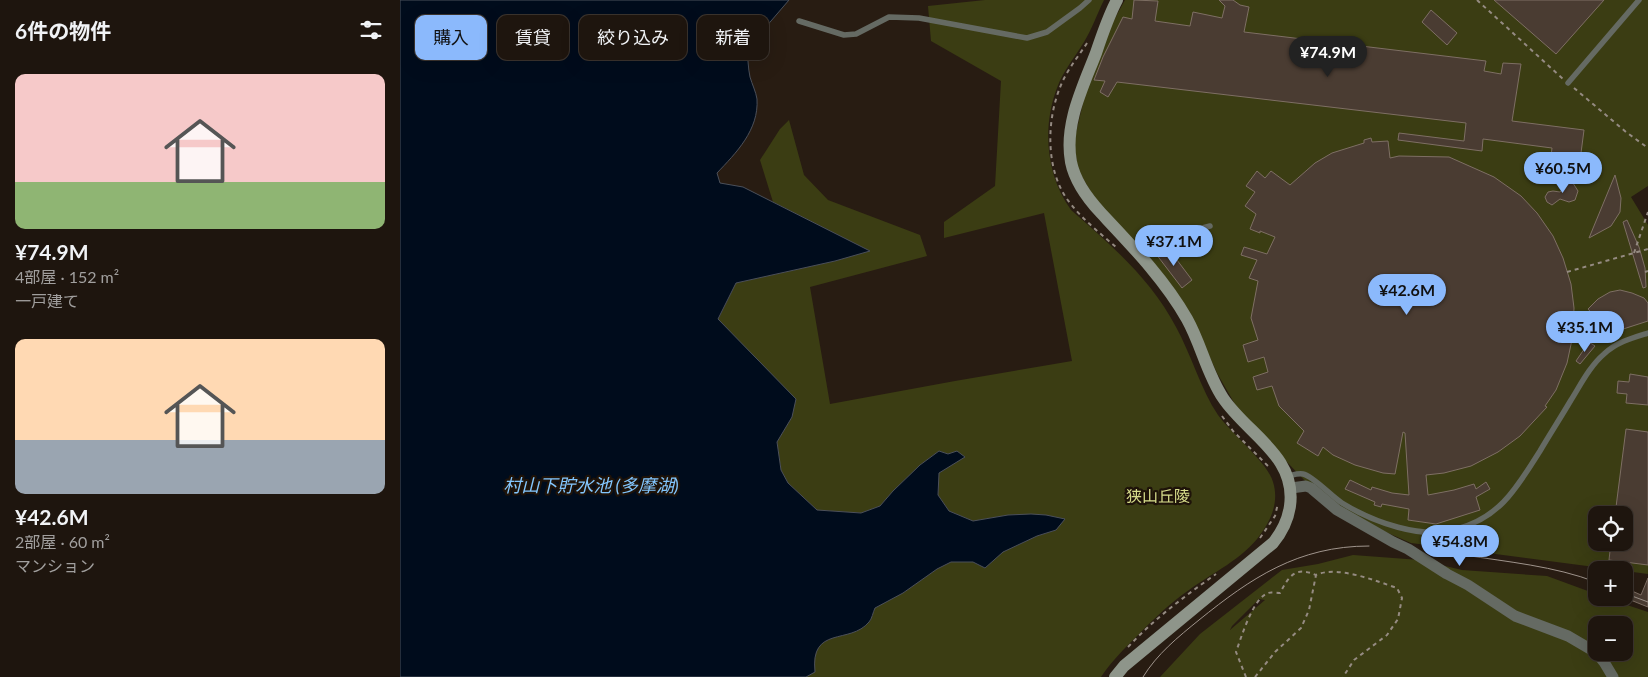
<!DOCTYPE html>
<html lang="ja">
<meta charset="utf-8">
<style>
:root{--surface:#1e150e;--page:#261e17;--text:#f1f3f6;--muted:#a19f9e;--line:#3c342e;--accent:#8bb9fc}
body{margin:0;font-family:Lato,"Noto Sans JP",sans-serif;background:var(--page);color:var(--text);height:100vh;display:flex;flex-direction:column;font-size:19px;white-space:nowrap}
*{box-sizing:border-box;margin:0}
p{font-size:16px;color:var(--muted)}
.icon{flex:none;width:28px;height:28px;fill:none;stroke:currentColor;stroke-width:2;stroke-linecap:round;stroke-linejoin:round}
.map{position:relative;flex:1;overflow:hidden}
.side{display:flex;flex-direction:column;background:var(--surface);width:400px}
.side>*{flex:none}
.banner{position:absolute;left:15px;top:15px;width:475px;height:45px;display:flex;gap:10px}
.buttons{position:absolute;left:1188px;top:506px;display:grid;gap:10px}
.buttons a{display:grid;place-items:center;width:45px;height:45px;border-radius:10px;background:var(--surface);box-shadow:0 5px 20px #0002,0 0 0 1px var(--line);font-size:25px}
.price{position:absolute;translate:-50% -42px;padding:0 11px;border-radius:18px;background:var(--accent);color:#111;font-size:16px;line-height:32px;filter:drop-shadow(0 1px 2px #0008)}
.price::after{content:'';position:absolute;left:50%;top:30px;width:15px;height:11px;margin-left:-8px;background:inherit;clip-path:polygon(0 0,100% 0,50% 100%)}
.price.active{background:#222;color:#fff}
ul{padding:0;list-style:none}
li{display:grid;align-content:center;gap:10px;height:265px;padding:0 15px}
li span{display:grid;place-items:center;height:155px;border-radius:10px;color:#555}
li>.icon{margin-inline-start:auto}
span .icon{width:90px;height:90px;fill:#fffc;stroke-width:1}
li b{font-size:21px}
h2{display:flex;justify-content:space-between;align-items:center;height:60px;padding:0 15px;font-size:21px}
.chip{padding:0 18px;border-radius:10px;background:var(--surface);box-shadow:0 5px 20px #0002,0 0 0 1px var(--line);font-size:18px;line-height:45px}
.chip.active{background:var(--accent);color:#111}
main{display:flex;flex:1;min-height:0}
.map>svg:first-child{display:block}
.green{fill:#3b3d13;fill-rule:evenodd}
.water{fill:#000c1c;stroke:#4b505a}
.building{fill:#4a3c32;stroke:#7e6f64}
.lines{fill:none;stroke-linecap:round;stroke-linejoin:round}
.path{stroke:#958b82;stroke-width:2;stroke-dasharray:4 4;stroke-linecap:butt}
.lane{stroke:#656a63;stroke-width:5.5}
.street{stroke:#656a63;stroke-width:11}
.secondary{stroke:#8e958a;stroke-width:12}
.tram{stroke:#9f948c;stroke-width:1}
.labels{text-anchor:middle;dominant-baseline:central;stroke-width:4.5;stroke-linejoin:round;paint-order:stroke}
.park-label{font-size:16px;fill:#d7dd8b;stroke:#1e1309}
.water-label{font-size:18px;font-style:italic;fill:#83c6fd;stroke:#1e1309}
</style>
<main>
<section class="side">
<h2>6件の物件<svg class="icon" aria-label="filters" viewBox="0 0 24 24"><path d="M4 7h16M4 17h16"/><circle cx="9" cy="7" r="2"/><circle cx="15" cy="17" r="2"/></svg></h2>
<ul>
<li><span style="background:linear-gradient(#f6c9c9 70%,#8fb573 0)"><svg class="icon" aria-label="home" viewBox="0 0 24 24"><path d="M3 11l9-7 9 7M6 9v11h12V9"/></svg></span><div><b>¥74.9M</b><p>4部屋 · 152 m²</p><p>一戸建て</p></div></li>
<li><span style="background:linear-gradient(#ffd9b3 65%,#9aa5b1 0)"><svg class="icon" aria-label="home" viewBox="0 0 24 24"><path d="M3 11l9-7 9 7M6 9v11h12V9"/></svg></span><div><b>¥42.6M</b><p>2部屋 · 60 m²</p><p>マンション</p></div></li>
</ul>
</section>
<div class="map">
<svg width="1248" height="677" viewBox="0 0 1248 677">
<rect width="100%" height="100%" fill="#281c12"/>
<!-- green -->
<g class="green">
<path d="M585 0H704C697 14 692 29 684 42 675 57 663 71 657 88 642 127 646 176 671 210 711 245 751 279 776 327 791 354 801 390 818 415 832 434 868 463 873 482 879 501 872 519 860 535 843 559 812 573 789 590 767 605 749 624 730 643 720 653 709 665 701 677H406C417 669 411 651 423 643 436 634 458 635 469 622 472 619 473 612 474 608L503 593 537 569 551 562H573L585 568 602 552 637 536 656 530 646 515H608L573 521 549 511 538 495 539 473 564 457 557 452 548 454 539 451 520 465 493 491 480 506 461 513 417 510 388 483 381 470 377 442 392 417 318 320 336 283 435 261 470 251 373 202 360 160 380 129 389 120 404 175 428 200 520 235 527 256 410 287 430 404 555 381 672 361 644 213 544 238V222L595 186 601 81 531 41 528 6Z"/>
<path d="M725 0H1248V186L1231 197 1248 225V574L1011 543 965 523 907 483 840 413 817 373 798 331 694 197 678 170 674 141 685 95 709 29ZM1196 515H1224V542H1196Z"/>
<path d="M953 555 1020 560 1062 570 1147 576 1196 594V598H1206L1248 612V677H760L800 634 882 570 918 564ZM859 599 865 600 830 630 832 626ZM1196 625H1224V652H1196Z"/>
</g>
<!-- water -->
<path class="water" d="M0 0H389L347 49C348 58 348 68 350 77 352 84 356 92 357 99 359 130 336 153 317 173L320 183 343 187 470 251 435 261 336 283 318 319 396 399 392 417 377 442 381 470 388 483 417 510 461 513 480 506 493 491 520 465 539 451 548 454 557 451 565 457 539 473 538 495 549 511 573 521 608 515 631 514 646 515 665 519 656 530 637 536 603 552 585 568 573 562H551L537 569 503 593 475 608C473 612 472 619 469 622 450 645 410 625 415 672L406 677H0Z"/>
<!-- building -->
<g class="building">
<path d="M734 0 758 1 755 21 790 26 793 12 822 18 825 6 819 0H833L840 5 849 7 844 32 1086 61 1084 71 1101 74 1103 63 1121 64 1112 121 1184 130 1178 176 1149 173 1152 148 1083 139 1082 151 998 140 999 133 1064 141 1066 123 717 82 708 97 700 92 705 81 694 80 703 57 723 17 732 19Z"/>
<path d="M1094 0H1204L1156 54Z"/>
<path d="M1031 10 1057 33 1047 45 1022 22Z"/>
<path d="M971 138 972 142 988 141 990 158 999 156 1049 157 1094 177 1121 196 1137 213 1153 236 1163 258 1171 284 1174 308 1173 335 1167 363 1156 390 1145 406 1147 407 1120 436 1098 452 1071 466 1044 473 1026 475 1028 495 1054 490 1074 484 1076 489 1086 482 1090 489 1076 497 1080 510 1036 524 1008 520 1009 509 982 504 981 507 974 505 975 502 945 489 950 480 971 490 972 487 992 493 1009 495 1005 433 1003 432 995 474 983 473 955 465 933 455 923 447 918 456 897 443 904 431 879 406 872 386 857 390 853 377 868 372 864 357 848 362 843 345 858 340 851 318 858 281 849 278 857 260 841 255 844 247 867 254 875 237 860 231V233L850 229 856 214 845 206 855 192 846 186 857 171 865 178 871 171 890 185 915 163 932 153 964 143V140Z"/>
<path d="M1215 175 1221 198 1220 212 1211 226 1189 238Z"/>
<path d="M1171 180 1178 191 1175 200 1169 202 1160 199 1152 205 1147 202 1145 197 1148 192 1153 191 1160 192Z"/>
<path d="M1227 220 1239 247 1245 268 1246 287 1243 288 1223 222Z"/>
<path d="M765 247 770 253 771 252 792 280 782 288 756 254Z"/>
<path d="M1220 290 1232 293 1244 298 1248 303V321L1217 331 1219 335 1208 336 1202 315 1198 320 1188 309 1198 299 1210 292Z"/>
<path d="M1189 342 1195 346 1180 364 1176 361Z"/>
<path d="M1230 374 1248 377V405L1226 403 1227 394 1217 393 1218 381 1229 382Z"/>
<path d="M1226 429 1248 432V565L1209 560 1211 542H1224V515H1215Z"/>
<path d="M1248 578V607L1228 599 1232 591 1241 595Z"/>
</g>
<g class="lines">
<!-- path -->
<g class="path">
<path d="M1077 0 1163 79"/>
<path d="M687 43C678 57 667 70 661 85 646 120 645 172 670 203 683 220 701 234 717 248"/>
<path d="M1174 88 1226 132 1248 148"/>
<path d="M1234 253 1248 212"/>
<path d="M1167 272 1248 249"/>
<path d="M1245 272 1248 271"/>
<path d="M822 416 833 431 869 467"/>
<path d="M860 538 875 516 878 503"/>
<path d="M728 647C754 619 785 596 816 574"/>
<path d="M846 677 836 652C841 638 853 598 868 593 871 592 876 593 880 593 889 576 895 566 916 575"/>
<path d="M855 677 875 652 901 628 909 610 916 575C937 565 976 581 997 588L1002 598 998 619 987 635 954 660 943 677"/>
</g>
<!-- lane -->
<g class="lane">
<path d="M399 21 444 35 456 34 489 17 519 18 627 38 647 32 680 8 689 0"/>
<path d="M1168 83 1239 0"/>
<path d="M734 249 752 241 810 226"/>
<path d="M888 476C893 475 898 473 903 474 913 476 931 496 942 503 973 522 1022 540 1057 529 1101 517 1117 487 1140 451 1150 434 1161 417 1171 400 1181 384 1190 366 1204 354 1217 342 1232 338 1248 333"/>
</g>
<!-- street -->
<path class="street" d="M891 488 906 486 911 488 937 510 993 542 1008 549 1047 574 1068 585 1115 616 1168 636 1197 653 1204 662 1213 677"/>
<!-- secondary -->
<path class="secondary" d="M715 677 724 666 873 543C882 532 888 520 890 506 897 456 847 434 823 398 807 374 801 344 787 319 765 280 732 246 701 213 687 198 675 182 671 162 664 124 683 87 696 53 702 35 708 17 717 0"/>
<!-- tram -->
<g class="tram">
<path d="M1064 555C1108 562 1154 566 1196 582"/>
<path d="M1224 593 1248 602"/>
<path d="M743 677C757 654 778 637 799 620 851 578 898 546 969 546"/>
</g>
</g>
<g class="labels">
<!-- park labels -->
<g class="park-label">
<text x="758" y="495">狭山丘陵</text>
</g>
<!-- water labels -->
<g class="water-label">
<text x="191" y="485">村山下貯水池 (多摩湖)</text>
</g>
</g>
</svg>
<div class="buttons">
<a><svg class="icon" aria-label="locate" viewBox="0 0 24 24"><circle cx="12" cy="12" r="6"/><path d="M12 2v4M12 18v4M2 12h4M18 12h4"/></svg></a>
<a>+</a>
<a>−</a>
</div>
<b class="price active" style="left:928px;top:78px">¥74.9M</b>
<b class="price" style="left:1163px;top:194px">¥60.5M</b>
<b class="price" style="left:774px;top:267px">¥37.1M</b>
<b class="price" style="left:1007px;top:316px">¥42.6M</b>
<b class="price" style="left:1185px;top:353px">¥35.1M</b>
<b class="price" style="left:1060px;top:567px">¥54.8M</b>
<div class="banner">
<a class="chip active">購入</a>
<a class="chip">賃貸</a>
<a class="chip">絞り込み</a>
<a class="chip">新着</a>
</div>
</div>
</main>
